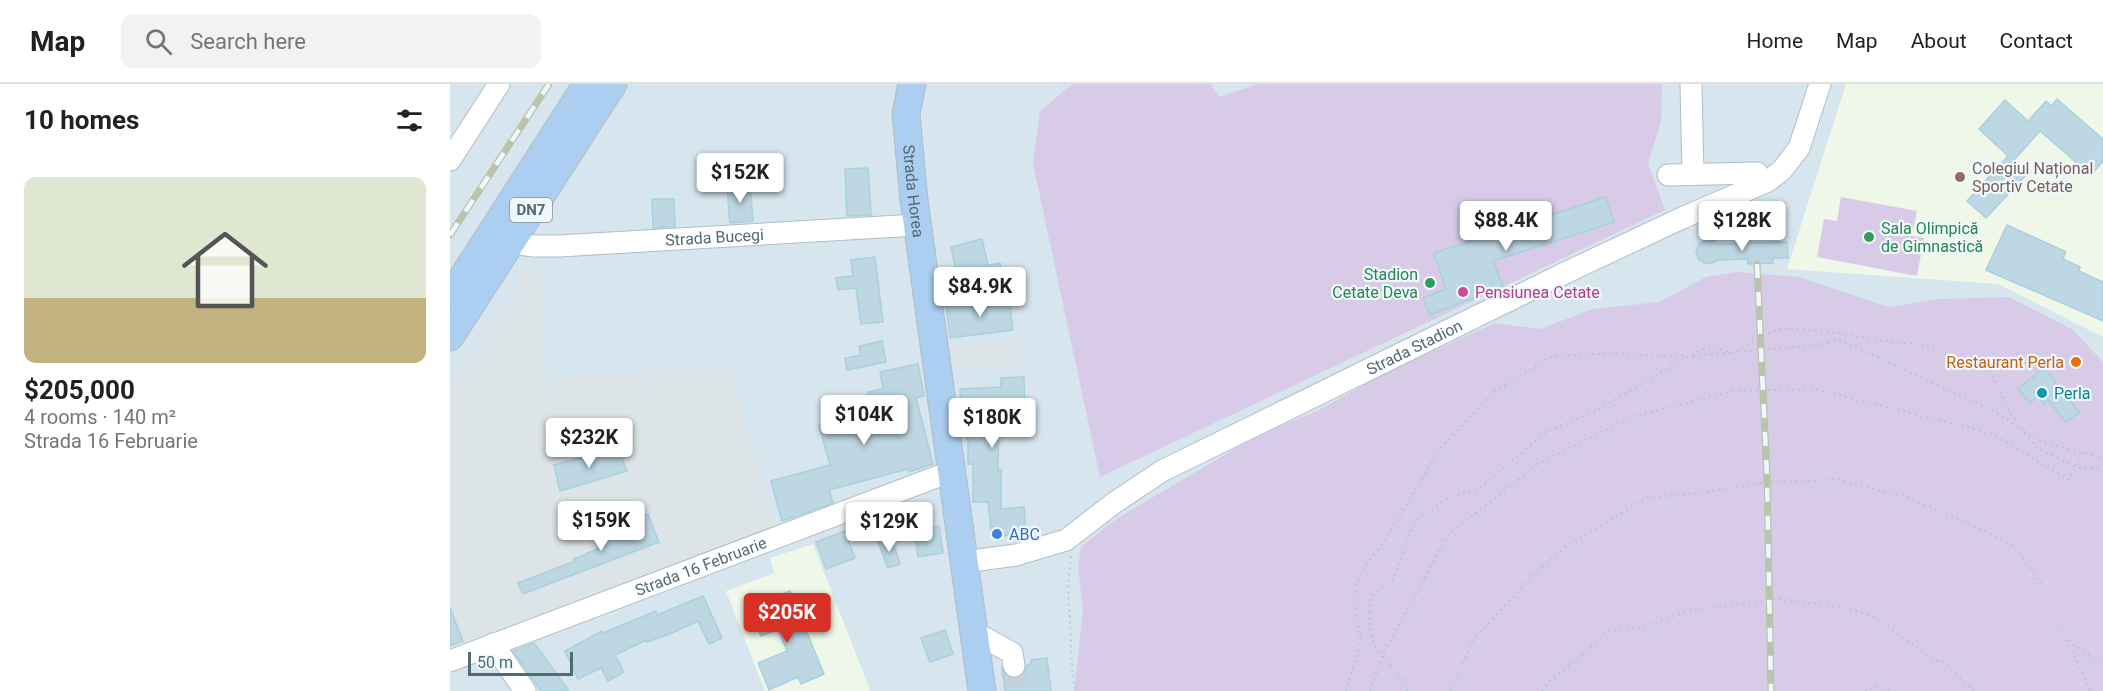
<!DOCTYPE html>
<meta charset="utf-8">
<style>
:root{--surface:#fff;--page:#f2f2f2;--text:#202124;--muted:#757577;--line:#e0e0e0;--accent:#d93025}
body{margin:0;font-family:Roboto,sans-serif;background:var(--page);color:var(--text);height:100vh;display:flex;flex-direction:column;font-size:22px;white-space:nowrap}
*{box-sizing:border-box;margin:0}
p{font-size:20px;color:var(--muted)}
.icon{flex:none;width:33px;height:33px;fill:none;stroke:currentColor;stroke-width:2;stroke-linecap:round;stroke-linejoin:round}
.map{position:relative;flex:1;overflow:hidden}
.side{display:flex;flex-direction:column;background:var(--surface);width:450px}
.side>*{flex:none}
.scale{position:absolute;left:18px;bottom:15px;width:105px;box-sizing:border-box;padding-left:6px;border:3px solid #516b73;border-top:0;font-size:16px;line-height:21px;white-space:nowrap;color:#516b73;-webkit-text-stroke:4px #f1f8fd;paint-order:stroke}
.price{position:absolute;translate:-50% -51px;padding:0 14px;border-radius:6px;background:#fff;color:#222;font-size:20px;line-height:39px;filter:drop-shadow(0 2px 3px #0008)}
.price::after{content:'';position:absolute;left:50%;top:36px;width:18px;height:14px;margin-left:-9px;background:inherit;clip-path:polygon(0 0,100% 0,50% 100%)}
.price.active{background:var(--accent);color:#fff}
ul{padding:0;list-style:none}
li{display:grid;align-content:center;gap:12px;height:318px;padding:0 24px}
li span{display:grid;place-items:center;height:186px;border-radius:12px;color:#555}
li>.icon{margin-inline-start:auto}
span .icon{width:108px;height:108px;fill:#fffc;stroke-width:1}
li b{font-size:26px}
h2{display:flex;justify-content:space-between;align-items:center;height:72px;padding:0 24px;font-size:26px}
header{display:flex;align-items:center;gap:36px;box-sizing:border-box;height:84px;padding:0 30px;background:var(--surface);border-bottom:2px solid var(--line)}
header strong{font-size:28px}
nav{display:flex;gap:33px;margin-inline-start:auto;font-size:21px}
.search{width:420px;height:54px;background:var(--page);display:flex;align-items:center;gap:15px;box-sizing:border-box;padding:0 21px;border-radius:12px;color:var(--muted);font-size:22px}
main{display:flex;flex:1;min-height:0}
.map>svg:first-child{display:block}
.residential{fill:#d7e5ee}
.industrial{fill:#dde4e8}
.education{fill:#eff7e8}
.green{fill:#d8cbe7}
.building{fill:#bdd8e3;stroke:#a8d0de;stroke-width:1.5}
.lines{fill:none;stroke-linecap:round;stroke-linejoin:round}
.minor-tunnel{stroke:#c4d1d9;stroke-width:21;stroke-dasharray:21 10;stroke-linecap:butt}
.minor-casing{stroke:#adbfc7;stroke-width:23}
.major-casing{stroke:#b2bec1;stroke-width:29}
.path{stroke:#a8c7d2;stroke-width:2;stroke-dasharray:1.5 4.5;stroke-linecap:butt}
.minor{stroke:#fff;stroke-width:21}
.major{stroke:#abcef1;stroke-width:27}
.rail-casing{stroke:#b9c4aa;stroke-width:7}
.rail{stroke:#f1f8fd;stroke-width:4.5;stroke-dasharray:14;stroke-linecap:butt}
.education-dot{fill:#8d6e63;stroke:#f1f8fd;stroke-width:2}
.leisure-dot{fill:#2e9e5b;stroke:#f1f8fd;stroke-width:2}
.hotel-dot{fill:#d1479c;stroke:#f1f8fd;stroke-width:2}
.food-dot{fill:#e8710a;stroke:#f1f8fd;stroke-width:2}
.culture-dot{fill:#0f9aa8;stroke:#f1f8fd;stroke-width:2}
.shop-dot{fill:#3f7fe0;stroke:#f1f8fd;stroke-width:2}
.labels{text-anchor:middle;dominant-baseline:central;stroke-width:4.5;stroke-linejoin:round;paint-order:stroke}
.shield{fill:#f1f8fd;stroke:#81959c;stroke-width:1.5}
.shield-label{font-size:15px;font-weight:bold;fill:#516b73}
.education-label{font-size:16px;fill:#785e54;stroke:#f1f8fd;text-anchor:start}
.street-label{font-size:16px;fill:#516b73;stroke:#f1f8fd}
.leisure-label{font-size:16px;fill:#27864d;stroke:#f1f8fd;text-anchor:start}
.hotel-label{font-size:16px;fill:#b23c85;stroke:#f1f8fd;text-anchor:start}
.food-label{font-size:16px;fill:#c56008;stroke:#f1f8fd;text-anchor:end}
.culture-label{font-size:16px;fill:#0d838f;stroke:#f1f8fd;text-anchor:start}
.shop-label{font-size:16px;fill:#366cbe;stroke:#f1f8fd;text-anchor:start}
</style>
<header>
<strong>Map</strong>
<div class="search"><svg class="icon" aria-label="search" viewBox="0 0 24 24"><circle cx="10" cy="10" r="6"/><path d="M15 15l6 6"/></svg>Search here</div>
<nav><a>Home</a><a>Map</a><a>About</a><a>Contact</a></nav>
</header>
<main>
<section class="side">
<h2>10 homes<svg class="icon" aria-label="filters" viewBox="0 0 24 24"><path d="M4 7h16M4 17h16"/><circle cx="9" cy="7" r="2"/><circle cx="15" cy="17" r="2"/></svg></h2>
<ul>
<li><span style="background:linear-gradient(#dfe7d0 65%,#c2b280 0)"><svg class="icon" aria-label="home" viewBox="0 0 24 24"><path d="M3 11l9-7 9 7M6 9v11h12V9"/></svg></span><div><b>$205,000</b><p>4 rooms · 140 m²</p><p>Strada 16 Februarie</p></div></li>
</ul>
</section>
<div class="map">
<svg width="1653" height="607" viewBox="0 0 1653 607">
<rect width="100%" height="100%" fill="#ebf3fb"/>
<!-- residential -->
<rect class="residential" x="0" y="0" width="1653" height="607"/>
<!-- industrial -->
<g class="industrial">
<path d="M80 180 91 186 95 296 279 281 324 442 0 567V306Z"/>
<path d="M569 260 571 280 503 283 502 263Z"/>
</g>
<!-- education -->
<g class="education">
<path d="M1396 0H1653V253L1548 200 1337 185Z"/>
<path d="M363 460 420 606 419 607H315L276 507 324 489 320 474Z"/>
</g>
<!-- green -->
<g class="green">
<path d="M622 0H760L769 13 808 0H1212L1211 38 1198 79 1215 126 650 393 583 80 590 27Z"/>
<path d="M1391 113 1467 127 1462 152 1474 154 1467 192 1367 173 1374 135 1387 137Z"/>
<path d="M1287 188 1349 193 1438 223 1490 215 1559 213 1623 246 1653 278V607H624L633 526 628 483 631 463 666 435 810 350 867 327 941 286 1045 239 1090 245 1143 225 1209 218 1256 193Z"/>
</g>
<!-- building -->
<g class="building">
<path d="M1607 15 1653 55V77L1641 91 1590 47 1564 76 1578 89 1536 134 1517 117 1558 72 1529 45 1555 16 1578 37 1596 17 1601 22Z"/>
<path d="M418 84 421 131 397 132 395 85Z"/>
<path d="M300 101 303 137 280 139 277 103Z"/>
<path d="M1156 113 1164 138 1043 177 1053 202 980 231 973 214 996 205 984 169Z"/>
<path d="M202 115H224L225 142 203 144Z"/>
<path d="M1557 141 1616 168 1613 175 1630 183 1629 187 1653 198V237L1536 186Z"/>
<path d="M532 155 538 181 550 179 552 192 499 201 497 188 506 186 501 163Z"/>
<path d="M1256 156 1264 157 1267 160 1337 158 1338 174H1323V179L1298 180V175L1268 176 1262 179H1254L1248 174 1246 167 1249 160Z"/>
<path d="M425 173 433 238 411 240 406 204 388 206 386 194 403 192 401 176Z"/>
<path d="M559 213 563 246 500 254 496 221Z"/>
<path d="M432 257 436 278 397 286 395 274 411 271 409 262Z"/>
<path d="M468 280 474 312 466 314 483 380 459 388 458 385 379 406 383 419 332 437 321 397 380 381 369 341 396 333 399 343 424 336 418 308 433 305 430 288Z"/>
<path d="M1594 284 1629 328 1616 338 1598 316 1594 320 1588 312 1580 319 1568 305Z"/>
<path d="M574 293 575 324 549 325 548 387 551 386V425L574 423 576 449 542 453 538 418H523V380H518V354H516L515 326 511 327 510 305 551 303V294Z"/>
<path d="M168 364 177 387 110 407 104 381Z"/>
<path d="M198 430 209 458 73 510 68 499 125 477 124 475 156 461 152 449Z"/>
<path d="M489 442 493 469 468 473 464 446Z"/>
<path d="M395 447 405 474 376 485 366 458Z"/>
<path d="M441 453 450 480 438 484 428 458Z"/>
<path d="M340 507 374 590 351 600 348 593 319 606 308 579 337 567 328 545 311 552 302 530 320 523 317 516Z"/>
<path d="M253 512 272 554 259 560 248 537 222 549 197 558 196 556 165 571 174 588 158 597 151 584 128 595 115 567 152 547 153 549 206 527 207 531Z"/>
<path d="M0 524 13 557 0 562Z"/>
<path d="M495 546 503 570 480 578 471 554Z"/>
<path d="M84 559 111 596 119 607H91L63 567Z"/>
<path d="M597 574 601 607H555L552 585 559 594H567L576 587 577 581 581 580V576Z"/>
</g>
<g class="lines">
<!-- minor-tunnel -->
<path class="minor-tunnel" d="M564 582 567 607"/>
<defs>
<g id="minor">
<path d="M1241 0 1243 90"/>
<path d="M0 76 49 0"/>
<path d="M1218 91 1307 89 1311 100"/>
<path id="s1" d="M61 159 83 162H109L467 141"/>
<path id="s2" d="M514 478 566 471 616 456 664 419 712 387 1117 188 1232 134 1318 97 1332 86 1349 64 1370 0"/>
<path d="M524 548 562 569 564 582"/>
<path d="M43 560 75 607"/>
<path id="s3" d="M0 577 502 387"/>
</g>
<g id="major">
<path id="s4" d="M462 0 456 30 464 116 532 607"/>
<path d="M0 213 137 0"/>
<path d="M0 253 163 0"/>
</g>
</defs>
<!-- minor casing -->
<use href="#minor" class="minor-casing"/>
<!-- major casing -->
<use href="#major" class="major-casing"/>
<!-- path -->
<g class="path">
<path d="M1288 268 1365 261 1390 256 1544 327 1570 344"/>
<path d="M1243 272 1282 269"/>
<path d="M1574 347 1592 358 1653 374"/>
<path d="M621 472 618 504 623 596 626 607"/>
<path d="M1611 545 1641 607"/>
<path d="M1618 557 1653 580"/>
<path d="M896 607 911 556 904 516 910 489 935 456 990 365 1043 308 1103 272 1164 269 1224 273 1237 272"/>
<path d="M920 607 935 566 998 451 1088 380 1185 332 1283 307 1365 305 1541 349 1619 396 1633 369"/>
<path d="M957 607C954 589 935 580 927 565 917 549 920 531 921 513L944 495 962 445 968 435 986 422 1002 412 1029 405 1096 348 1142 329 1239 272 1259 263 1285 269 1310 252 1333 244 1381 248 1440 258 1468 260 1541 288 1560 329 1586 363 1626 383 1653 385"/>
<path d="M1001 607 1023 556 1087 487 1116 463 1196 414 1257 408 1311 399 1385 395 1459 414 1537 448 1565 463 1591 500"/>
<path d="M1092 607 1099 597 1118 583 1158 547 1192 543 1242 526 1330 515 1389 523 1421 531 1469 565 1480 575 1494 578 1524 607"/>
<path d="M1415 607 1428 602 1443 607"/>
</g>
<!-- minor -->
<use href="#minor" class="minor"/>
<!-- major -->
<use href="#major" class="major"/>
<defs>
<g id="rail">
<path d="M0 151 99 0"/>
<path d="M1307 180 1317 393 1321 607"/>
</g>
</defs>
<!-- rail casing -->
<use href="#rail" class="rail-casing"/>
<!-- rail -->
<use href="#rail" class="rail"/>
</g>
<!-- markers -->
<circle class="education-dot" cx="1510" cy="93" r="6"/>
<g class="leisure-dot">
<circle cx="1419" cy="153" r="6"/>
<circle cx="980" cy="199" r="6"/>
</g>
<circle class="hotel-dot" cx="1013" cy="208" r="6"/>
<circle class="food-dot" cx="1626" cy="278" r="6"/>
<circle class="culture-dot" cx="1592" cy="309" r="6"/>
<circle class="shop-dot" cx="547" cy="450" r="6"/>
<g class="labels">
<!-- shield labels -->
<rect class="shield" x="60" y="114" width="42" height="24" rx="4.5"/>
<g class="shield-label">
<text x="81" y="126">DN7</text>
</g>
<!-- education labels -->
<g class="education-label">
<text x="1522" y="84">Colegiul Național<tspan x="1522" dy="18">Sportiv Cetate</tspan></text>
</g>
<!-- street labels -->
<g class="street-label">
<text stroke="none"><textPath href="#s4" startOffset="108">Strada Horea</textPath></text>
<text stroke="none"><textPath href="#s1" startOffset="204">Strada Bucegi</textPath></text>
<text stroke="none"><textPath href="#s2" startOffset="504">Strada Stadion</textPath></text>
<text stroke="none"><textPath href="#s3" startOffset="268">Strada 16 Februarie</textPath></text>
</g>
<!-- leisure labels -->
<g class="leisure-label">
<text x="1431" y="144">Sala Olimpică<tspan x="1431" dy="18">de Gimnastică</tspan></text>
<text x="968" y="190" text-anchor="end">Stadion<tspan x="968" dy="18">Cetate Deva</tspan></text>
</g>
<!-- hotel labels -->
<g class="hotel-label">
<text x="1025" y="208">Pensiunea Cetate</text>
</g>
<!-- food labels -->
<g class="food-label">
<text x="1614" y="278">Restaurant Perla</text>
</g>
<!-- culture labels -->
<g class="culture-label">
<text x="1604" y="309">Perla</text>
</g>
<!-- shop labels -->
<g class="shop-label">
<text x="559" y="450">ABC</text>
</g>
</g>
</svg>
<div class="scale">50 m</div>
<b class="price" style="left:290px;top:120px">$152K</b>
<b class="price" style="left:1056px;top:168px">$88.4K</b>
<b class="price" style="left:1292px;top:168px">$128K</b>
<b class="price" style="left:530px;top:234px">$84.9K</b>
<b class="price" style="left:414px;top:362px">$104K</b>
<b class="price" style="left:542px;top:365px">$180K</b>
<b class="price" style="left:139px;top:385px">$232K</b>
<b class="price" style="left:151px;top:468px">$159K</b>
<b class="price" style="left:439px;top:469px">$129K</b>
<b class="price active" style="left:337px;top:560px">$205K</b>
</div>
</main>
